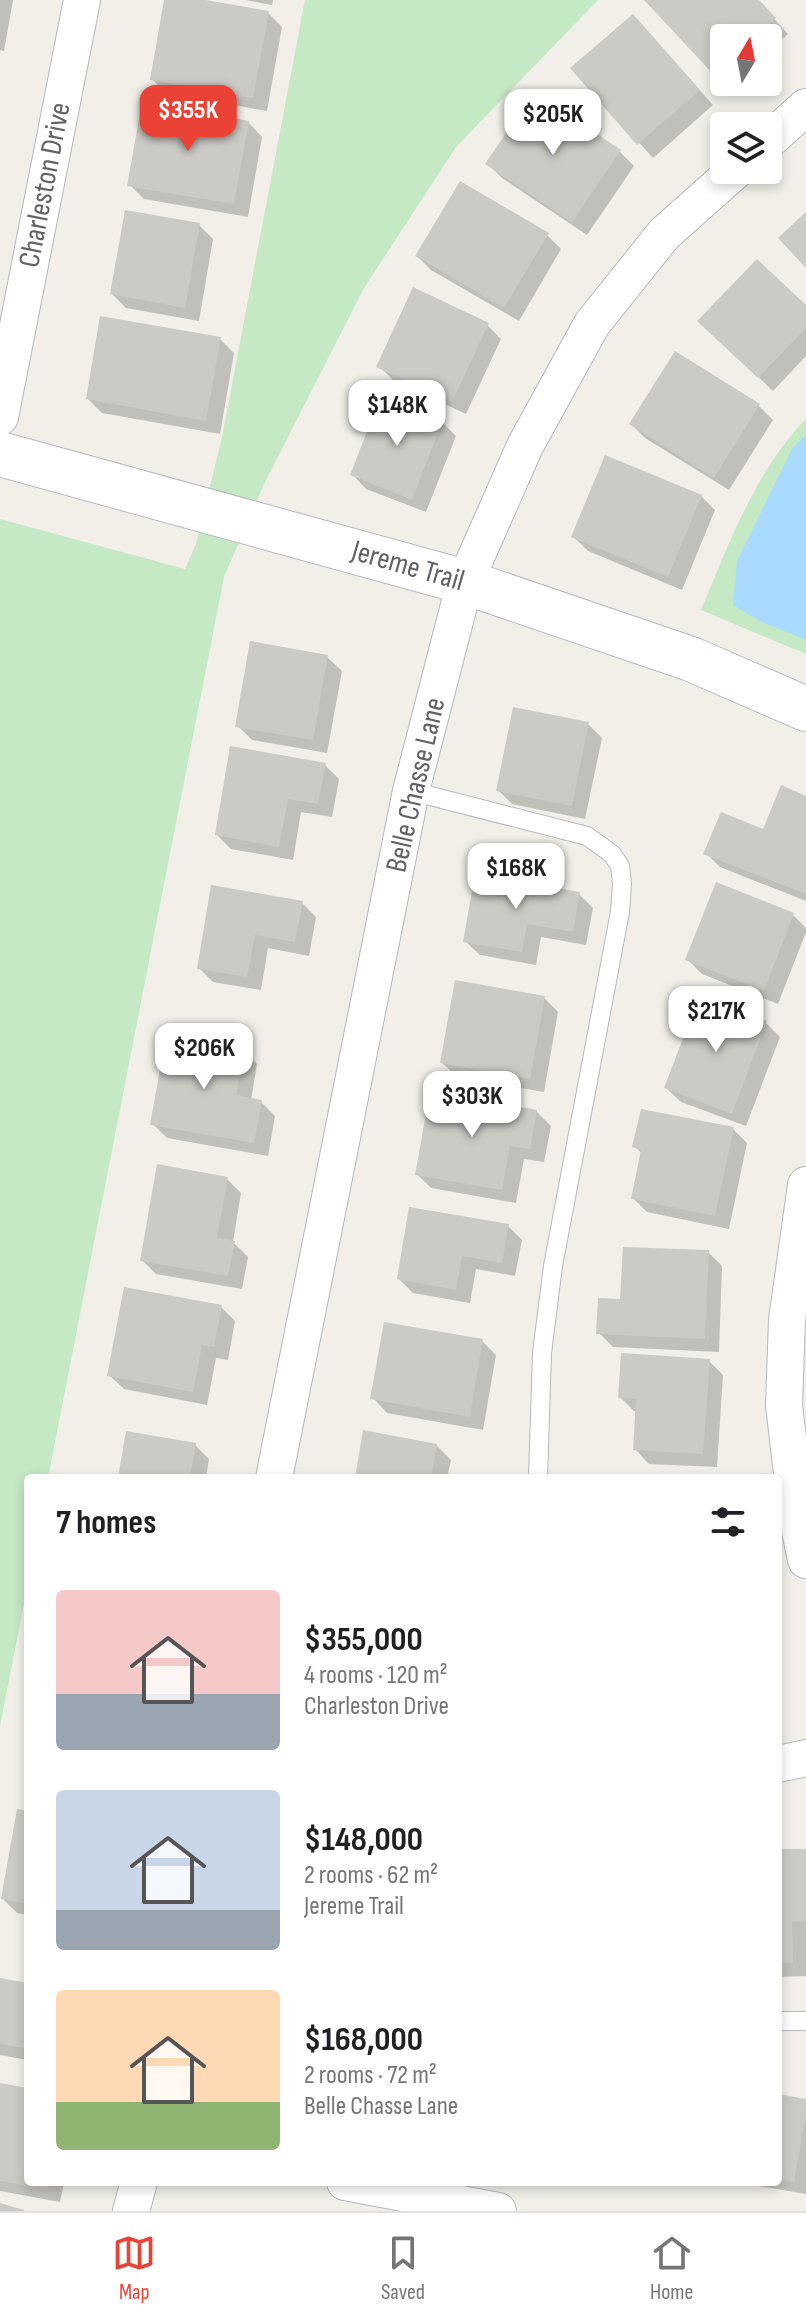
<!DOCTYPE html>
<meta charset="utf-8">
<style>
:root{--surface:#fff;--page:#f2f2f2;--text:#202124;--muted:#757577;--line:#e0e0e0;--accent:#ea4335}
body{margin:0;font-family:"Sofia Sans Condensed",sans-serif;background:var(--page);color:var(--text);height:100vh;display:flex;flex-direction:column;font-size:30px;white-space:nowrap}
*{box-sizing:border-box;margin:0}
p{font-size:26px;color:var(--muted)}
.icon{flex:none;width:44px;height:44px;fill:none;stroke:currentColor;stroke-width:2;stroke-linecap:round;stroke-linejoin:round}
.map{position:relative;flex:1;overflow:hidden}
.drawer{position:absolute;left:24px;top:1474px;width:758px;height:712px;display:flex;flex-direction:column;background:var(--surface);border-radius:8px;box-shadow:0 4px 12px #0003}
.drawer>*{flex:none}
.needle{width:52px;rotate:10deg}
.fabs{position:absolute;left:710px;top:24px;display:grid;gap:16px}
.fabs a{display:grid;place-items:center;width:72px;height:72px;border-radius:8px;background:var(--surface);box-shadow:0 4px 12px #0003;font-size:40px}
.price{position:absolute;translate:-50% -68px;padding:0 18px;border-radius:16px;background:#fff;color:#222;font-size:26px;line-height:52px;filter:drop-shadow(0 2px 4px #0008)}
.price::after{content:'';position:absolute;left:50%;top:48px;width:24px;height:18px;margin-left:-12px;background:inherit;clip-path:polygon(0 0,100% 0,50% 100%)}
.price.current{background:var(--accent);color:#fff}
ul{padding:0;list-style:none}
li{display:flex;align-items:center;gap:24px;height:200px;padding:0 32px}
li span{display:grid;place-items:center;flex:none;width:224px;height:160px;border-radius:8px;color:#555}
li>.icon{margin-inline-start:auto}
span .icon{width:96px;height:96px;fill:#fffc;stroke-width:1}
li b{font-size:34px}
h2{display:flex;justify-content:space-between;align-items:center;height:96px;padding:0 32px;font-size:34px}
.dock{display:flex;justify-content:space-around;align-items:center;height:112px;border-top:2px solid var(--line);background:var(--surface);font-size:22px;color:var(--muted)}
.dock a{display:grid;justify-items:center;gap:4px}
.dock .current{color:var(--accent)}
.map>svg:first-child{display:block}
.green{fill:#c5e8c5}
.water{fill:#aadaff}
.shadow{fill:#0003}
.building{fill:#cccac5}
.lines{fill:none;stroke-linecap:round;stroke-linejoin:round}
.lane-casing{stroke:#b5b8bc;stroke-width:20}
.street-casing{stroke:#b5b8bc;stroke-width:38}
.secondary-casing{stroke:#b6babf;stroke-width:46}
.lane{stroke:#fff;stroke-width:18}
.street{stroke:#fff;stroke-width:36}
.secondary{stroke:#fff;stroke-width:44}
.labels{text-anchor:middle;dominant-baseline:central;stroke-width:6;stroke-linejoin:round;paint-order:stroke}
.street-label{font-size:30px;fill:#5f6368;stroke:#fff}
</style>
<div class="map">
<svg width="806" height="2211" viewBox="0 0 806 2211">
<rect width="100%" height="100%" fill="#f1efe8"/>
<!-- green -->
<g class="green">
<path d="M305 0H598L456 147 364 288 264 484 224 577 48 1478H28V1583L0 1726V519L185 569 196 544 222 437Z"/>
<path d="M806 419V654L701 610C729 544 755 471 806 419Z"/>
</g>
<!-- water -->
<path class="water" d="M806 435V640L762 622 733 605 737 561 793 447Z"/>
<!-- shadow -->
<g class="shadow">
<path d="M0 0H13L4 51 0 50Z"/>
<path d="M166 0H194L268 13 282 27 267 111 166 93 152 79Z"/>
<path d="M245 0H273L272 5Z"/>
<path d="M646 0H757L788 34 768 52V38H724V82H735L729 88Z"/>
<path d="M646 30 713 105 653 158 572 69Z"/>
<path d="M535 95 620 152 634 166 587 235 502 178 488 164Z"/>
<path d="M248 122 262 137 248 217 144 199 130 185Z"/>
<path d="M199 225 213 239 199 321 126 308 112 294Z"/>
<path d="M547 235 561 249 519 321 431 270 417 256Z"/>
<path d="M806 307V356L773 391 714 335Z"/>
<path d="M487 325 501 339 466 414 393 380 379 366Z"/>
<path d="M220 339 234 353 220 434 102 413 88 399Z"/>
<path d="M675 354 759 406 773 420 729 490 645 438 631 424Z"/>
<path d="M382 398 442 422 456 436 426 512 366 489 352 474Z"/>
<path d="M701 496 715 510 682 590 588 551 574 537Z"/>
<path d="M327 657 342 671 327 753 252 740 238 726Z"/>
<path d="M588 724 602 738 585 819 512 804 498 790Z"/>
<path d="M325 765 339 779 332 817 301 812 293 860 231 849 217 835Z"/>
<path d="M806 798V901L720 867 706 853 764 832Z"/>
<path d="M579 894 593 908 586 945 541 937 536 965 480 955 465 941Z"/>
<path d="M302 903 316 917 309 956 268 948 261 990 213 982 199 968Z"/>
<path d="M793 915 806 928V932L778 1004 702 974 688 960Z"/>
<path d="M544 998 558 1012 544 1092 457 1077 442 1063Z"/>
<path d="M766 1023 780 1037 746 1126 681 1102 666 1088Z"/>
<path d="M243 1050 257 1064 251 1100 261 1102 275 1116 268 1156 167 1138 153 1124Z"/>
<path d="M536 1111 551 1126 544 1162 524 1159 516 1203 431 1188 417 1174Z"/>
<path d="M733 1129 747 1143 729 1229 647 1212 633 1198 642 1154 635 1146Z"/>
<path d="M227 1179 241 1193 233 1242 248 1257 242 1289 156 1274 142 1260Z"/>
<path d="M508 1226 522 1240 515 1276 476 1269 470 1303 413 1293 399 1279Z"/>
<path d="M708 1252 722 1266 719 1352 613 1347 599 1333 622 1302Z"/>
<path d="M221 1307 235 1321 228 1360 216 1358 207 1405 124 1389 109 1375Z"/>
<path d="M482 1341 496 1355 483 1430 387 1413 373 1398Z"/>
<path d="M709 1361 723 1375 717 1467 649 1464 635 1449 638 1412 634 1411 620 1397Z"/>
<path d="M195 1445 209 1459 206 1478H120Z"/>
<path d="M436 1445 451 1460 447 1478H357Z"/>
<path d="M28 1813V1915L17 1913 3 1899Z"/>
<path d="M778 1851H806V1976L778 1977Z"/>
<path d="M0 1980 28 1985V2060L0 2055Z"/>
<path d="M0 2085 28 2090V2182H64L60 2202 0 2191Z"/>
<path d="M778 2096 806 2101V2194L735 2182H778Z"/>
</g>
<!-- building -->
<g class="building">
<path d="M164 0H206L269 11 253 98 150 80Z"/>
<path d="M644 0H759L776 18 754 38H724V66L714 75Z"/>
<path d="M633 14 700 90 637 145 570 68Z"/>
<path d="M534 92 621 150 572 222 485 164Z"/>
<path d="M142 102 249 121 234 204 127 186Z"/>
<path d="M460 181 549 233 504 308 415 256Z"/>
<path d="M125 210 200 223 185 308 110 294Z"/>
<path d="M806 212V268L778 238Z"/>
<path d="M757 259 806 305V328L758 378 697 321Z"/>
<path d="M413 287 489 323 452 402 376 367Z"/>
<path d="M100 316 221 337 206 421 86 399Z"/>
<path d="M675 351 760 404 714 478 629 424Z"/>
<path d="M381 396 443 420 412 500 350 475Z"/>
<path d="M605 455 702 495 668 577 571 537Z"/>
<path d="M250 641 328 655 313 740 235 727Z"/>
<path d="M513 707 589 722 572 806 496 791Z"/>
<path d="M230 746 326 763 318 804 288 799 279 847 215 835Z"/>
<path d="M781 785 806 796V894L703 854 721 812 763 829Z"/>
<path d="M475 874 580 892 573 932 527 924 522 952 463 942Z"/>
<path d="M716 882 794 913 764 991 685 960Z"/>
<path d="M211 885 303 901 295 942 255 935 247 977 197 969Z"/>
<path d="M455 980 545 996 530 1079 440 1063Z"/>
<path d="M700 994 767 1021 732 1114 664 1088Z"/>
<path d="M166 1035 244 1048 236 1095 262 1100 254 1143 150 1125Z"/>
<path d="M430 1091 537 1110 530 1149 510 1146 502 1190 415 1175Z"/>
<path d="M641 1109 734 1127 715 1216 631 1199 641 1150 632 1147Z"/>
<path d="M157 1164 228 1177 217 1238 235 1241 228 1276 140 1261Z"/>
<path d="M409 1207 509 1224 502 1263 462 1256 456 1290 397 1279Z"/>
<path d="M623 1247 709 1250 705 1339 596 1334 598 1298 620 1299Z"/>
<path d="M124 1287 222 1305 214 1347 202 1345 193 1392 107 1376Z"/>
<path d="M384 1322 483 1339 470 1417 370 1399Z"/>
<path d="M621 1353 710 1359 703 1454 633 1450 636 1399 618 1398Z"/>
<path d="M363 1430 437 1444 431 1478H355Z"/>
<path d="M126 1431 196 1443 190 1478H118Z"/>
<path d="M17 1809 28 1811V1904L1 1899Z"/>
<path d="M778 1849H806V1921L792 1922 793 1963H778Z"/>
<path d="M0 1978 28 1983V2049L0 2044Z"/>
<path d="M0 2083 28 2088V2182H48L47 2189 0 2181Z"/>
<path d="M778 2094 806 2099V2115L794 2182 778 2179Z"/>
<path d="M0 2203 24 2210V2211H0Z"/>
</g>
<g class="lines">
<defs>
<g id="lane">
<path d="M411 791 587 836 612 854 620 866 622 884 620 912 553 1266 542 1353 538 1478"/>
<path d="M778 2021H806"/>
</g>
<g id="street">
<path d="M768 141 806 107"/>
<path d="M0 417 82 0"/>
<path d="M806 1185 787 1320 784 1405 797 1516 806 1560"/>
<path d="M274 1478 411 791 465 582 525 446 592 324 664 234 736 170"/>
<path d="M778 1764 806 1758"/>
<path d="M345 2182 498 2211"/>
<path d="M131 2211 139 2182"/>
</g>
<path id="secondary" d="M0 454 465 582 691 659 806 709"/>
</defs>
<!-- lane casing -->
<use href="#lane" class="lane-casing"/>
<!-- street casing -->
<use href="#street" class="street-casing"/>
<!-- secondary casing -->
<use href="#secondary" class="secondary-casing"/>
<!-- lane -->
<use href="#lane" class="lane"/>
<!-- street -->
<use href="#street" class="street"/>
<!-- secondary -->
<use href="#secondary" class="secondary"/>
</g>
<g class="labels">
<!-- street labels -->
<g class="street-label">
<text transform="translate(45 185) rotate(-79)">Charleston Drive</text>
<text transform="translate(408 566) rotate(16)">Jereme Trail</text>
<text transform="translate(416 785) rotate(-77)">Belle Chasse Lane</text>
</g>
</g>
</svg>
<div class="fabs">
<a><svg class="needle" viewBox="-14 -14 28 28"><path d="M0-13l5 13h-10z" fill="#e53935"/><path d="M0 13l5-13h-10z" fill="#757577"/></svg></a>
<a><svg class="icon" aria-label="layers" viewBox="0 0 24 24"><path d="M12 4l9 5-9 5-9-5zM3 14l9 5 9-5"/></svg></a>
</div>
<b class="price current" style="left:188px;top:153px">$355K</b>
<b class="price" style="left:553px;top:157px">$205K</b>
<b class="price" style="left:397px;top:448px">$148K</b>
<b class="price" style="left:516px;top:911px">$168K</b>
<b class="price" style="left:716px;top:1054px">$217K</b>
<b class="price" style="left:204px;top:1091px">$206K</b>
<b class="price" style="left:472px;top:1139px">$303K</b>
<section class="drawer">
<h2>7 homes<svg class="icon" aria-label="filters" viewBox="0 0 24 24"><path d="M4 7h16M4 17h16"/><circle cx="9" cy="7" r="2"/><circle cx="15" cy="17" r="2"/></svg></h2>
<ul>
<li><span style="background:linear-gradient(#f6c9c9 65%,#9aa5b1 0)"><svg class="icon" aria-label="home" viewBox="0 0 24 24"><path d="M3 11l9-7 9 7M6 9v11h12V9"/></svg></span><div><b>$355,000</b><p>4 rooms · 120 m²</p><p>Charleston Drive</p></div></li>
<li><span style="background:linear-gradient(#c9d6e8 75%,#9aa5b1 0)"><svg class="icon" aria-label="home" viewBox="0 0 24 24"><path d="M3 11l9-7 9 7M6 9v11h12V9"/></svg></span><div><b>$148,000</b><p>2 rooms · 62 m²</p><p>Jereme Trail</p></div></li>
<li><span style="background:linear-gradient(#ffd9b3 70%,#8fb573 0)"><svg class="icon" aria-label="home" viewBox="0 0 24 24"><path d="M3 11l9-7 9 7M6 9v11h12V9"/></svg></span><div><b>$168,000</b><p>2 rooms · 72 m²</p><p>Belle Chasse Lane</p></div></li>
</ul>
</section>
</div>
<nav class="dock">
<a class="current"><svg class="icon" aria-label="map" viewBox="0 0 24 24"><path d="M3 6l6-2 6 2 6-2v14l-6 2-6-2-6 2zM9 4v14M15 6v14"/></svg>Map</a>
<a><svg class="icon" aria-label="saved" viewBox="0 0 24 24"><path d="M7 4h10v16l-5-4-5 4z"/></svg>Saved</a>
<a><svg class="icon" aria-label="home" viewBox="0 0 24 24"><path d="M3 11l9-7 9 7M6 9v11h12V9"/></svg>Home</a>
</nav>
